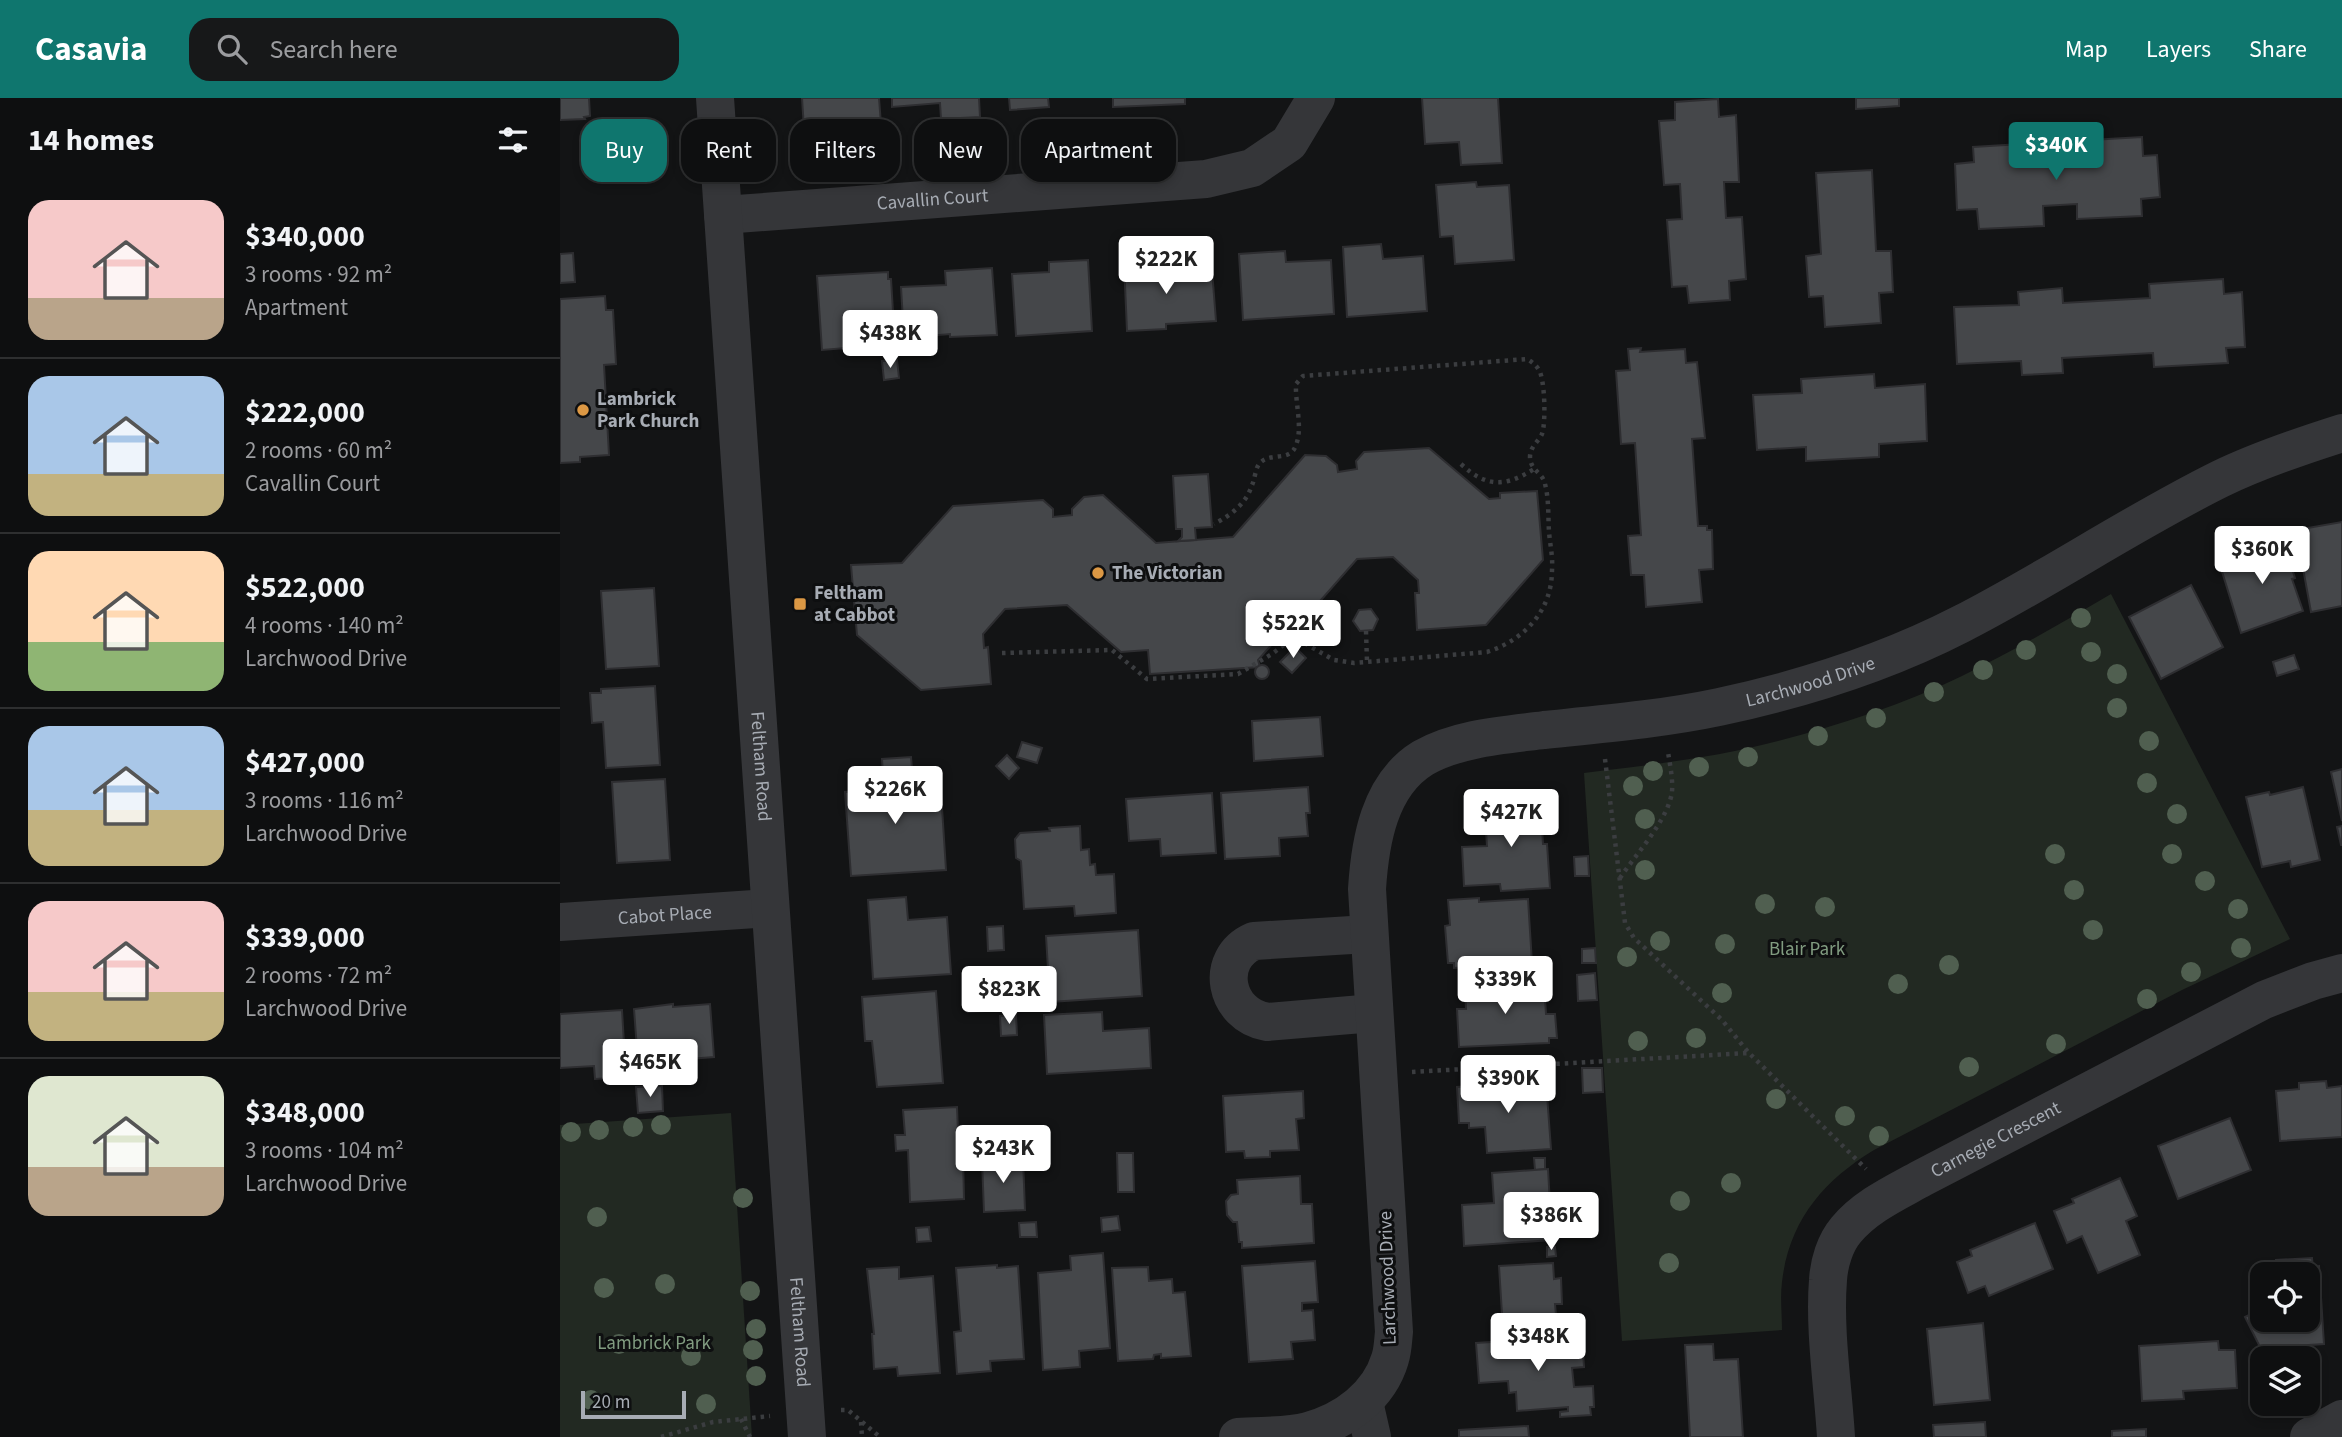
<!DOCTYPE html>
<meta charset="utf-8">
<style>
:root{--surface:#0e0f10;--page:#171819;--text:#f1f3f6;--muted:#9b9c9f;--line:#2e2f30;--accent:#0f766e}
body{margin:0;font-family:"Source Sans 3",sans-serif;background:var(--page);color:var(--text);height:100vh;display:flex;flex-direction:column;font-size:26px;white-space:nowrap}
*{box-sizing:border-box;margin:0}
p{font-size:23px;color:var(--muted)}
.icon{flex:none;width:38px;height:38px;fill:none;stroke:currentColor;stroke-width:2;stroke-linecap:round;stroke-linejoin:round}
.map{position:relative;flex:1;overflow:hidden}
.details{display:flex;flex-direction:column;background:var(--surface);width:560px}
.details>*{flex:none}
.top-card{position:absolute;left:21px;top:21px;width:665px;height:63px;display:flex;gap:14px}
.tools{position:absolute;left:1690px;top:1164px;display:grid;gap:14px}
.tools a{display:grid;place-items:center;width:70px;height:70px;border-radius:14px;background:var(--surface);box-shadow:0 4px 10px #0003,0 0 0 2px var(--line);font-size:35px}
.scale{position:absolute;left:21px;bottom:18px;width:105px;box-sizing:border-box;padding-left:7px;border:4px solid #a7acb4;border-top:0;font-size:19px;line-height:24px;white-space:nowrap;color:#a7acb4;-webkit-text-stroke:5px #0e0f10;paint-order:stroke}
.price{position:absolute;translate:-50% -60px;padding:0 16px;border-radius:7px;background:#fff;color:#222;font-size:23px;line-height:46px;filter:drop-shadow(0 2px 4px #0008)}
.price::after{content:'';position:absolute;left:50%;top:42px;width:21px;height:16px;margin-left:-10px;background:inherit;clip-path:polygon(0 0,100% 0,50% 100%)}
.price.active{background:var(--accent);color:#fff}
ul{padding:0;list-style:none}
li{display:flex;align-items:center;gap:21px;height:175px;padding:0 28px}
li+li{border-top:2px solid var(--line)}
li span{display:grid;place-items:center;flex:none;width:196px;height:140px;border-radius:21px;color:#555}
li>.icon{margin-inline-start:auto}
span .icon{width:84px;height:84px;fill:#fffc;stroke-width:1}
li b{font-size:30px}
h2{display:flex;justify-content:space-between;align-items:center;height:84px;padding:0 28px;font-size:30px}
.tag{padding:0 24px;border-radius:21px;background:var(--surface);box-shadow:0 4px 10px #0003,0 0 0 2px var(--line);font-size:24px;line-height:63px}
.tag.active{background:var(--accent);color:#fff}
header{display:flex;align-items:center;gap:42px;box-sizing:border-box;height:98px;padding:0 35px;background:var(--accent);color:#fff}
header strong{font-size:33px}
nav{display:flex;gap:38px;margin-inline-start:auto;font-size:24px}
.search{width:490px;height:63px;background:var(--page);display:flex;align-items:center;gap:18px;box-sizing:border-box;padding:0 24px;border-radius:21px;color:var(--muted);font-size:26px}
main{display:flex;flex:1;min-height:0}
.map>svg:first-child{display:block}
.green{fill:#222922}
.building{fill:#45474a;stroke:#2e2e31;stroke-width:2}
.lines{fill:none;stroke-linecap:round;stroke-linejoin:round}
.path{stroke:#3b3d40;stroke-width:4.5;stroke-dasharray:3.5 5;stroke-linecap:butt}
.minor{stroke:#353639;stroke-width:38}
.tertiary{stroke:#353639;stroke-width:38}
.tree{fill:#505f50}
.poi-dot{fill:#dc9844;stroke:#0e0f10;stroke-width:2.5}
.labels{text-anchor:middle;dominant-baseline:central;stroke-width:6;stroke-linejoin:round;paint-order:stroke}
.street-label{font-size:19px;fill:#a7acb4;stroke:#0e0f10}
.poi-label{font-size:19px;font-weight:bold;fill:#a7acb4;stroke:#0e0f10;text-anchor:start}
.park-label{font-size:19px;fill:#819c80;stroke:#0e0f10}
</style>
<header>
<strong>Casavia</strong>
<div class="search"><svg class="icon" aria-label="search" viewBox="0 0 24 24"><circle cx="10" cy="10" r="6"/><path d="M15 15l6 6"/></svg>Search here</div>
<nav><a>Map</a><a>Layers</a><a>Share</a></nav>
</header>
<main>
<section class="details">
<h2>14 homes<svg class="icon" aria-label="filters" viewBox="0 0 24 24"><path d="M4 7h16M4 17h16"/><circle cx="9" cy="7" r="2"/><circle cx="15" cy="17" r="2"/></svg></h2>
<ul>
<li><span style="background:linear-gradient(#f6c9c9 70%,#b9a48a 0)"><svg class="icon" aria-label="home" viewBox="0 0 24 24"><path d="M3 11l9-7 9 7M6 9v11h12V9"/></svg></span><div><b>$340,000</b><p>3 rooms · 92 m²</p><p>Apartment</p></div></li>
<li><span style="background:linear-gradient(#a9c7e8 70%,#c2b280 0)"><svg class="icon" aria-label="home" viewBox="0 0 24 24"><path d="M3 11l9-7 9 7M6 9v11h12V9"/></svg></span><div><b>$222,000</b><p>2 rooms · 60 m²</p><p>Cavallin Court</p></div></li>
<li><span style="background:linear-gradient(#ffd9b3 65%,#8fb573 0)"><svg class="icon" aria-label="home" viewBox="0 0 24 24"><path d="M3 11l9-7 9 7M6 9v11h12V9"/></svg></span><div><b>$522,000</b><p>4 rooms · 140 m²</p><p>Larchwood Drive</p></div></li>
<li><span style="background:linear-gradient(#a9c7e8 60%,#c2b280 0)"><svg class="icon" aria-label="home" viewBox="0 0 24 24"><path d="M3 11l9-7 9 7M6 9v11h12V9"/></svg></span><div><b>$427,000</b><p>3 rooms · 116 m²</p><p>Larchwood Drive</p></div></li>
<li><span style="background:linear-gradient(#f6c9c9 65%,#c2b280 0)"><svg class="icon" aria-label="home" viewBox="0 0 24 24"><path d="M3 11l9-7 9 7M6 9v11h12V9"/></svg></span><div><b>$339,000</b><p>2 rooms · 72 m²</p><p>Larchwood Drive</p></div></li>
<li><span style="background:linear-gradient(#dfe7d0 65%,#b9a48a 0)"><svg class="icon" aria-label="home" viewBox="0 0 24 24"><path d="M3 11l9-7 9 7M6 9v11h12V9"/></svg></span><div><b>$348,000</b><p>3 rooms · 104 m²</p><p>Larchwood Drive</p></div></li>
</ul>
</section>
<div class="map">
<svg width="1782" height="1339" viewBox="0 0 1782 1339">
<rect width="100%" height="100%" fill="#131415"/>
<!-- green -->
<g class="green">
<path d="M1551 496 1730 841 1622 892 1314 1052C1263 1083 1229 1123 1222 1184 1220 1199 1222 1216 1222 1232L1062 1243 1024 675C1089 667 1154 660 1218 643 1280 627 1344 606 1402 578 1453 553 1502 525 1551 496Z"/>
<path d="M171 1015 192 1339H0V1027Z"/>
</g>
<!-- building -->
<g class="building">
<path d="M0 0H29L30 18 24 19 25 21 0 22Z"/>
<path d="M242 0H319L321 26 244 31Z"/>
<path d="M332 0H419L420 19 381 21 380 5 332 9Z"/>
<path d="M449 0H488L489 9 450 12Z"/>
<path d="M553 0H625V6L553 9Z"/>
<path d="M862 0H938L942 65 901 67 899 44 865 46Z"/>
<path d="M1296 0H1339V8L1296 11Z"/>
<path d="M1158 1 1159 19 1176 17 1179 84H1164L1166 120 1182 119 1186 181 1169 183 1170 202 1129 205 1127 188 1112 189 1107 122 1122 121 1120 86 1104 87 1099 23 1115 22V4Z"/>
<path d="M1582 39 1583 58 1597 57 1600 99 1581 101 1582 118 1517 121V106L1483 108 1484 128 1419 131 1417 111 1397 112 1395 66 1414 64 1413 49 1479 45 1480 63 1514 61 1513 43Z"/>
<path d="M1312 72 1316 153H1331L1333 194 1319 195 1321 225 1265 229 1263 198 1249 199 1246 158 1261 156 1256 75Z"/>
<path d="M916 84 917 89 949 87 954 162 895 166 893 138 880 139 876 87Z"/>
<path d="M821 146 823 161 863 158 867 213 787 219 783 149Z"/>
<path d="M725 153 726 164 771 162 774 216 683 222 679 156Z"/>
<path d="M13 155 15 184 0 185V156Z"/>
<path d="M602 160 603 175 652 172 656 223 606 226V231L567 233 564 164Z"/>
<path d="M528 162 532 233 456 238 452 176 489 174V164Z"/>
<path d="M432 170 437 237 390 239V236L344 240 341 189 386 187 385 173Z"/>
<path d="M328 174V181H331L335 246 262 252 257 178Z"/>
<path d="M1663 181 1664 196 1682 194 1685 249 1666 250 1668 265 1594 269 1593 255 1502 260 1503 275 1462 277 1461 263 1397 266 1394 209 1459 207 1458 194 1502 190 1503 205 1590 200 1589 186Z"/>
<path d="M45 198 46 212H53L56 266 44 267 49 357 20 359V364L0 365V201Z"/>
<path d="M1081 250 1080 254 1125 251 1126 265 1137 264 1145 340 1132 341 1138 428H1147V432H1152L1153 471 1139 472 1142 504 1086 509 1084 477H1071L1068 438 1081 437 1075 345 1061 346 1056 273 1070 272 1068 251Z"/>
<path d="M337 262 339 280 324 282 322 263Z"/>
<path d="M1314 276 1315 290 1365 286 1367 343 1319 346V359L1246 363V349L1197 352 1193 297 1242 295 1241 281Z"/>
<path d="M869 350 929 401 940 400V395L977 393 983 462 926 527 857 532 855 495H859L858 482 833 459 797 461 725 543 714 544 698 562 700 569 590 576 588 552 561 554 507 507 445 511 423 536 424 550 428 549 431 586 361 592 297 537 291 467 342 465 393 408 483 402 493 411V419L512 417V411L524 399 543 397 596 445 673 439 745 357 766 358 777 367 778 374 797 371 796 363 804 354Z"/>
<path d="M648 376 652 429 635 430 636 442 618 443 622 439V431H616L613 378Z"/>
<path d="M1782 424V508L1751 514 1736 432Z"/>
<path d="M1722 440 1735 480 1732 481 1743 513 1681 535 1660 467 1694 455 1693 450Z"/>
<path d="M1631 487 1663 549 1601 581 1569 519Z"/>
<path d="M94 490 99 568 46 571 41 493Z"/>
<path d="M811 511 818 521 813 532 800 533 793 523 799 512Z"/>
<path d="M735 549 746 560 732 575 720 564Z"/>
<path d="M1734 557 1739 571 1717 578 1713 564Z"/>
<circle cx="702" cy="574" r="7"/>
<path d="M95 588 100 667 46 670 43 624 32 625 30 595H41V591Z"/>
<path d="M760 619 763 658 694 663 692 623Z"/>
<path d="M462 644 482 650 477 665 457 659Z"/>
<path d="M447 657 459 670 449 681 436 668Z"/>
<path d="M351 659 354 695 381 694 386 772 291 778 285 694 324 691 322 661Z"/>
<path d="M1782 671V723L1771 674Z"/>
<path d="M105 681 110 762 57 765 52 684Z"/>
<path d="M748 689 750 715H746L748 738 719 740 720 758 665 761 661 695Z"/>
<path d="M1743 689 1760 762 1731 769 1730 763 1702 769 1686 699 1709 694 1710 697Z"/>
<path d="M652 695 656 755 601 758 600 741 569 743 566 701Z"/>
<path d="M980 698 983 746H987L990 790 941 793 940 786 904 788 902 749 927 748 926 733 937 732 934 701Z"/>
<path d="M520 728 521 752 529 751 530 767 535 766 536 777 554 776 556 815 515 818 514 808 464 811 461 763 456 760 455 741 460 735 490 733 489 730Z"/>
<path d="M1782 728V747H1781L1777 729Z"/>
<path d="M1028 758 1029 778H1015L1014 759Z"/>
<path d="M346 799 348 822 387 819 391 876 313 881 308 802Z"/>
<path d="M919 800V804L968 801 972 865 894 870V865H888L885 828 890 827 888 802Z"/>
<path d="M443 828 444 852 428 853 427 829Z"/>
<path d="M578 832 582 898 490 904 486 838Z"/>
<path d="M1035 850 1036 865H1022V851Z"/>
<path d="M1035 875 1037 902 1018 903 1017 877Z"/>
<path d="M943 884V886L984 884 986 916H995L997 940H989V945L899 949 897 911H906L905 889 932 887V885Z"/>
<path d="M376 893 383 985 317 989 312 943H305L302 899Z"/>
<path d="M424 894 425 913 408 914V895Z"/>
<path d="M113 906V909L150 906 154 959 78 965 74 911Z"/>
<path d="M62 912 66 979 35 981 34 968 0 970V916Z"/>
<path d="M542 914 543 933 589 930 591 970 487 976 484 917Z"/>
<path d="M456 917 457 937 441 938 440 918Z"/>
<path d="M1022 970H1042L1043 994 1023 995Z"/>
<path d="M986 983 991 1051 927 1055 925 1029 909 1030V1025H899L897 989Z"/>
<path d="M1766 983 1767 990 1782 988V1039L1720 1043 1716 993 1739 991V985Z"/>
<path d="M102 988 103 1013 78 1015 76 989Z"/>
<path d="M743 993 744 1020 736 1021 739 1052 710 1053V1059L685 1060 684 1053 666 1054 663 998Z"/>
<path d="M397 1009 399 1059H403L404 1101 350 1104 348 1052 336 1053 335 1037H345L343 1012Z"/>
<path d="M1670 1020 1691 1072 1618 1101 1598 1048Z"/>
<path d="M557 1055H573L574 1094H558Z"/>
<path d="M974 1060H985V1071L975 1072Z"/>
<path d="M463 1061 465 1112 424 1114 422 1063Z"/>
<path d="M988 1071 992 1142 904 1148 902 1107 934 1105 932 1075Z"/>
<path d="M740 1078 741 1106H752L754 1145 682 1150V1144H679L677 1124H673L667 1117 666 1103 671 1097 678 1096 677 1082Z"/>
<path d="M1560 1080 1577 1118 1566 1123 1580 1157 1538 1175 1522 1138 1507 1145 1494 1113 1514 1105 1512 1101Z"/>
<path d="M558 1118 560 1132 542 1134 541 1120Z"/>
<path d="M476 1124 477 1139H460L459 1125Z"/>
<path d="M1475 1125 1493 1171 1429 1198 1425 1188 1408 1195 1397 1164 1412 1158 1410 1152Z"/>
<path d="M369 1129 371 1143 357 1144 356 1130Z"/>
<path d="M987 1149H995L996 1158 987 1159Z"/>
<path d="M543 1155 550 1250 519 1253 520 1269 483 1272 478 1175 511 1172 510 1158Z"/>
<path d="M1752 1160 1753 1170 1759 1168 1764 1246 1719 1249 1704 1257 1685 1219 1703 1210V1222H1748V1176H1711V1174L1717 1173 1716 1162Z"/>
<path d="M755 1163 758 1204 742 1205V1213L753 1212 755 1242 731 1244 733 1261 689 1264 682 1168Z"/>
<path d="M993 1165 994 1181 1001 1180 1002 1206H995L997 1229 943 1232 939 1168Z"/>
<path d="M437 1167V1170L458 1168 464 1261 430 1263 431 1273 397 1276 394 1234 401 1233 396 1170Z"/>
<path d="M339 1169V1181L373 1178 380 1275 338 1278 337 1269 314 1271 312 1236H314L307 1171Z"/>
<path d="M588 1169 589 1183 612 1181 613 1195 625 1194 631 1258 601 1260V1256L594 1257 593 1261 558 1263 552 1170Z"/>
<path d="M1423 1225 1430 1302 1374 1307 1367 1231Z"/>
<path d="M1022 1238 1024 1269 1012 1270 1014 1289 1033 1288 1034 1309H1030L1031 1317 1000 1319V1314L1008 1313V1309L957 1313 956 1294 949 1295 948 1283 919 1285 916 1245Z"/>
<path d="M1658 1243 1659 1252H1675L1677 1290 1623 1293 1624 1301 1582 1303 1579 1248Z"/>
<path d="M1153 1246 1154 1262 1178 1261 1183 1339H1130L1125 1247Z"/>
<path d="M1425 1324 1426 1339H1374L1373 1327Z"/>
<path d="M968 1328 969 1339H899V1332Z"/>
<path d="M1586 1331V1339H1552V1333Z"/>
</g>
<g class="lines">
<!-- path -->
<g class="path">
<path d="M901 366C927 390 945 389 974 371"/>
<path d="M806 533 807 564"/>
<path d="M442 555 552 552 587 581 678 576 712 556 725 546 734 543 744 545 774 562 794 565 927 554C964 542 992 513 992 472 993 459 990 446 989 434 988 418 989 401 985 386 983 375 970 372 970 359 970 349 978 344 982 336 986 325 985 282 979 272 976 267 972 264 967 261L743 278 736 286C735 305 743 330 736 347 730 365 710 353 699 366 695 372 695 381 692 387 686 406 671 417 654 426"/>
<path d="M1045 661 1065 825 1074 840 1162 922 1188 954"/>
<path d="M1060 780C1076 756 1108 722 1112 694 1113 681 1110 667 1108 654"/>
<path d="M852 974 1189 955 1306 1071"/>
<path d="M281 1312H288L320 1339"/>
<path d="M181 1321 190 1339"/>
<path d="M301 1324 302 1339"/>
<path d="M101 1339 153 1324 210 1318"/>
</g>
<!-- minor -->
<g class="minor">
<path id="s1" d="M163 117 646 81 692 70 729 45 756 0"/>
<path id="s2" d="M0 824 210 810"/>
<path d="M808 836 694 843C653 861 665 917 707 924L814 915"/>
<path d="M804 1304 812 1339"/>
<path id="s3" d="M678 1339C700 1337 727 1339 748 1333 785 1323 819 1298 830 1261 833 1252 833 1242 834 1234L807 791C810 744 819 687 863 660 898 640 945 637 984 632 1043 626 1102 621 1159 609 1243 591 1325 565 1401 526 1489 481 1571 425 1660 381 1699 362 1741 348 1782 335"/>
<path id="s4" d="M1276 1339C1273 1289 1264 1231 1268 1182 1269 1165 1275 1145 1286 1132 1306 1108 1335 1095 1362 1080L1704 902 1753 883 1782 875"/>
<path d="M1749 1339 1782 1321"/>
</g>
<!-- tertiary -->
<path class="tertiary" id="s5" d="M155 0 247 1339"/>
</g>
<!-- trees -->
<g class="tree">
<circle cx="1521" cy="520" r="10"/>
<circle cx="1466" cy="552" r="10"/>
<circle cx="1531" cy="554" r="10"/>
<circle cx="1423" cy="572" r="10"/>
<circle cx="1557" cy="576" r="10"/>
<circle cx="1374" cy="594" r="10"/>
<circle cx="1557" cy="610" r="10"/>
<circle cx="1316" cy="620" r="10"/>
<circle cx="1258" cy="638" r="10"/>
<circle cx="1589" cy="643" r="10"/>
<circle cx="1188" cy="659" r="10"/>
<circle cx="1139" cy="669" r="10"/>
<circle cx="1093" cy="673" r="10"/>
<circle cx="1587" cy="685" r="10"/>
<circle cx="1073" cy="688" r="10"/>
<circle cx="1617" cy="716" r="10"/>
<circle cx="1085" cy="721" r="10"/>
<circle cx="1495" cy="756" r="10"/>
<circle cx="1612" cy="756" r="10"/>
<circle cx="1085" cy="772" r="10"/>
<circle cx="1645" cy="783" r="10"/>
<circle cx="1514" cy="792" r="10"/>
<circle cx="1205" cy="806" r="10"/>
<circle cx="1265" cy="809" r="10"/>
<circle cx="1678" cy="811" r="10"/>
<circle cx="1533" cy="832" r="10"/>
<circle cx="1100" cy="843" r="10"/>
<circle cx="1165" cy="846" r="10"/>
<circle cx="1681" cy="850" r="10"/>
<circle cx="1067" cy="859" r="10"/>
<circle cx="1389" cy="867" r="10"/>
<circle cx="1631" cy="874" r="10"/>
<circle cx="1338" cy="886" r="10"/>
<circle cx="1162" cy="895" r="10"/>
<circle cx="1587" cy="901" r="10"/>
<circle cx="1136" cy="940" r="10"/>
<circle cx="1078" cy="943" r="10"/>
<circle cx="1496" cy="946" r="10"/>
<circle cx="1409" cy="969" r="10"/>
<circle cx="1216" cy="1001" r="10"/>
<circle cx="1285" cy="1018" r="10"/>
<circle cx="101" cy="1027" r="10"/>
<circle cx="73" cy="1029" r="10"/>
<circle cx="39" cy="1032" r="10"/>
<circle cx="11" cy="1034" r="10"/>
<circle cx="1319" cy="1038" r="10"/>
<circle cx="1171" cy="1085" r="10"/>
<circle cx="183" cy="1100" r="10"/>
<circle cx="1120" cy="1103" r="10"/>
<circle cx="37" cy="1119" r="10"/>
<circle cx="1109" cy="1165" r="10"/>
<circle cx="105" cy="1186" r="10"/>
<circle cx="44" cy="1190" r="10"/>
<circle cx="190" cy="1193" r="10"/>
<circle cx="196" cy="1231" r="10"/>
<circle cx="59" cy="1246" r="10"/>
<circle cx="193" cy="1252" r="10"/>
<circle cx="131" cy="1258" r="10"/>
<circle cx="196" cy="1278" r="10"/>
<circle cx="31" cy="1302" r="10"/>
<circle cx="146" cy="1306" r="10"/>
</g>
<!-- markers -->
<g class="poi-dot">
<circle cx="23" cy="312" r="7"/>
<circle cx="538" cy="475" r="7"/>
<rect x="233" y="499" width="14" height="14" rx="3.5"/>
</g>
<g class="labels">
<!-- street labels -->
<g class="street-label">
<text stroke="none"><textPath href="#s1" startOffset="210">Cavallin Court</textPath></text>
<text stroke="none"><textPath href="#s3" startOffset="1200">Larchwood Drive</textPath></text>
<text stroke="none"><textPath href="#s5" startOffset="670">Feltham Road</textPath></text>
<text stroke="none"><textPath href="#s2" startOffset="105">Cabot Place</textPath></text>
<text stroke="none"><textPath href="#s4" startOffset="387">Carnegie Crescent</textPath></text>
<text transform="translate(828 1180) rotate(-92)">Larchwood Drive</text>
<text stroke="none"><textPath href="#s5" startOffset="1237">Feltham Road</textPath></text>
</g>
<!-- poi labels -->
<g class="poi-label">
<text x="37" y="301">Lambrick<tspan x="37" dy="22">Park Church</tspan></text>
<text x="552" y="475">The Victorian</text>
<text x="254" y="495">Feltham<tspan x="254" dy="22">at Cabbot</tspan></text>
</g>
<!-- park labels -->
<g class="park-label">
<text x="1247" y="851">Blair Park</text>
<text x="94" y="1245">Lambrick Park</text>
</g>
</g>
</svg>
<div class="tools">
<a><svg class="icon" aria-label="locate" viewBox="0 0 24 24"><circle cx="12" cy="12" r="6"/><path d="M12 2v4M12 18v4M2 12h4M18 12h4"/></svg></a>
<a><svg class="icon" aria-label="layers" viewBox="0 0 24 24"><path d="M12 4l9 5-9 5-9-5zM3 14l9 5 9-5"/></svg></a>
</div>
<div class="scale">20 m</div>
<b class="price active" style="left:1496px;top:84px">$340K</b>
<b class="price" style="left:606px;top:198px">$222K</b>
<b class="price" style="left:330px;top:272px">$438K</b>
<b class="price" style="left:1702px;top:488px">$360K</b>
<b class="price" style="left:733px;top:562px">$522K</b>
<b class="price" style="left:335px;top:728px">$226K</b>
<b class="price" style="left:951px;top:751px">$427K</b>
<b class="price" style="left:945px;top:918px">$339K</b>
<b class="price" style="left:449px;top:928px">$823K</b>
<b class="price" style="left:90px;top:1001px">$465K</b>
<b class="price" style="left:948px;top:1017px">$390K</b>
<b class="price" style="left:443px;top:1087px">$243K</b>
<b class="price" style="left:991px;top:1154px">$386K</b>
<b class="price" style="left:978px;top:1275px">$348K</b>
<div class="top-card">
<a class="tag active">Buy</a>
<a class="tag">Rent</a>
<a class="tag">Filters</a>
<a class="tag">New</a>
<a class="tag">Apartment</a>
</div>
</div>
</main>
